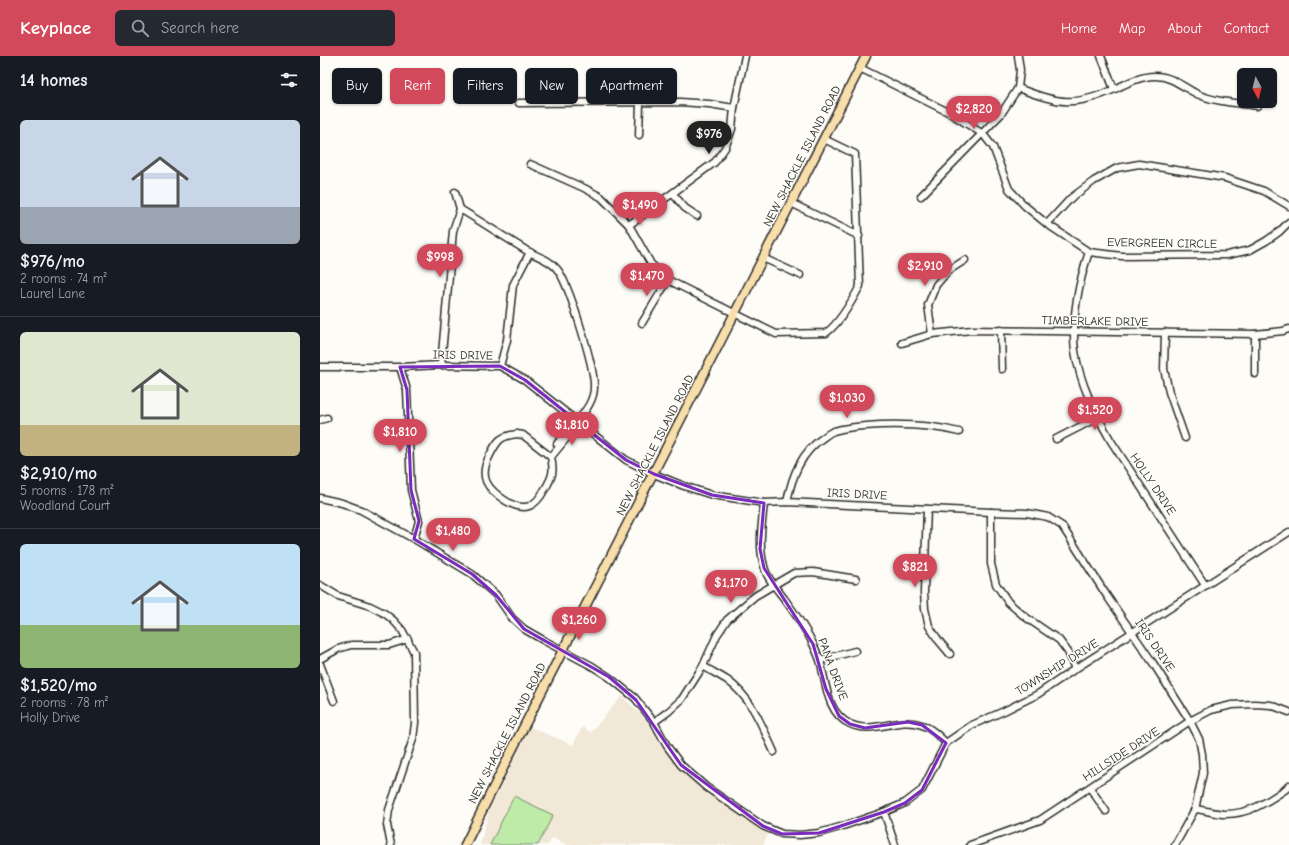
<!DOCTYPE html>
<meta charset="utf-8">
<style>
:root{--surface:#171b24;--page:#242831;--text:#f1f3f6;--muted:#9ea1a6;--line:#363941;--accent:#d1495b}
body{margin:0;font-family:"Comic Neue",sans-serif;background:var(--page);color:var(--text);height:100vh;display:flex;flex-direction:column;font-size:15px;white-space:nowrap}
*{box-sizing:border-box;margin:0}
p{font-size:13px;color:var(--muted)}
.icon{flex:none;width:22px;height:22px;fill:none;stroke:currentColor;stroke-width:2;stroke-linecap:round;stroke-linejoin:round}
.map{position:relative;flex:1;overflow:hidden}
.drawer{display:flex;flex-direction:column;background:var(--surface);width:320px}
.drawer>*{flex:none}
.hud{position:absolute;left:12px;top:12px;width:380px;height:36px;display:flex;gap:8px}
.needle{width:26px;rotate:173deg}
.tools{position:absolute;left:917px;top:12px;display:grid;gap:8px}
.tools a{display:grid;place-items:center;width:40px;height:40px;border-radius:6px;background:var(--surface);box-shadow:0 1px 3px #0004;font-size:20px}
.price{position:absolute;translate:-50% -34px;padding:0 9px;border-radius:14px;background:var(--accent);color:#fff;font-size:13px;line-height:26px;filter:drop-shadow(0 1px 2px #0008)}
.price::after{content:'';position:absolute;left:50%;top:24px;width:12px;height:9px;margin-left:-6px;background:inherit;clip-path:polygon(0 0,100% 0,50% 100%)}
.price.on{background:#222;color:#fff}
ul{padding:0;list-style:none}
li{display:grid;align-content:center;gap:8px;height:212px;padding:0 20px}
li+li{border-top:1px solid var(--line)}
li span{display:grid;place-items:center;height:124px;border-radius:6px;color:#555}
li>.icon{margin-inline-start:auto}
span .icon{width:72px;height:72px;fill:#fffc;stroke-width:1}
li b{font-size:17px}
h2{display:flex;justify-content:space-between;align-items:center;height:48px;padding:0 20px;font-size:17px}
.chip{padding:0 14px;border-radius:6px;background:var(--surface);box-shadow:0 1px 3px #0004;font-size:14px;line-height:36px}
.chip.on{background:var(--accent);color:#fff}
header{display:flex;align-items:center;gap:24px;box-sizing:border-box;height:56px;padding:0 20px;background:var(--accent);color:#fff}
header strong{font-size:19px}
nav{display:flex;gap:22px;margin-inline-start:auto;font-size:14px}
.search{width:280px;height:36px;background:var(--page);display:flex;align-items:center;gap:10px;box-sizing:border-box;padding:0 14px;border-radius:6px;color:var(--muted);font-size:15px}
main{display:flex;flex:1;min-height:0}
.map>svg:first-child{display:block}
.built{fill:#f2e8d7}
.green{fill:#bfeba8;stroke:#758b6a}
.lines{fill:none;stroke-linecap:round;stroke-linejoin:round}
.minor-casing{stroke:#2b2b2b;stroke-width:9}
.major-casing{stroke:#2b2b2b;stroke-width:11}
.minor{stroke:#fdfcf7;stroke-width:6}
.major{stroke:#f8deab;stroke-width:8}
.marked{fill:none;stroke:#7b2cbf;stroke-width:3;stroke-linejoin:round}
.labels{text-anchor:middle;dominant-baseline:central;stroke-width:3;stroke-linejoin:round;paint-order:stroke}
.street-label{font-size:12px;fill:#2b2b2b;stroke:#fdfcf7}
</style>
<header>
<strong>Keyplace</strong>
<div class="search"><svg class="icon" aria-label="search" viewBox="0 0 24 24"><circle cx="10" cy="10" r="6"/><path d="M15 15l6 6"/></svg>Search here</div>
<nav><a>Home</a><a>Map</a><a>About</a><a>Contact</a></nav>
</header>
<main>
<section class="drawer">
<h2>14 homes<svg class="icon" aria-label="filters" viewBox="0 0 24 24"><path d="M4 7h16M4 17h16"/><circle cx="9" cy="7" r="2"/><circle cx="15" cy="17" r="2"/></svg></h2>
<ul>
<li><span style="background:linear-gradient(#c9d6e8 70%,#9aa5b1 0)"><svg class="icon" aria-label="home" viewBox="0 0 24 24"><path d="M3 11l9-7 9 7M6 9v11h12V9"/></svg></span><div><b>$976/mo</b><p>2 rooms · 74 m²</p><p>Laurel Lane</p></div></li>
<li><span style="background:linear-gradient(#dfe7d0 75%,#c2b280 0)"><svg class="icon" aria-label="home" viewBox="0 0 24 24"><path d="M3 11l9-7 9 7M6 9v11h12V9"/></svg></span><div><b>$2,910/mo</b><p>5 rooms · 178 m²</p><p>Woodland Court</p></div></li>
<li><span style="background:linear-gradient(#bfe0f5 65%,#8fb573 0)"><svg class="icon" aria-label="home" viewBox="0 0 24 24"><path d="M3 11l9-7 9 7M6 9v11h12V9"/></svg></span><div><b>$1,520/mo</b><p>2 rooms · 78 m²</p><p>Holly Drive</p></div></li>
</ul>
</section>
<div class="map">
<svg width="969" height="789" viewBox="0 0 969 789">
<rect width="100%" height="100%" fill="#fdfcf7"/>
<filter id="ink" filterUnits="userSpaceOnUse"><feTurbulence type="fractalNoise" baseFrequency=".025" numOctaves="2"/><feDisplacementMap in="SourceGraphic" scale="8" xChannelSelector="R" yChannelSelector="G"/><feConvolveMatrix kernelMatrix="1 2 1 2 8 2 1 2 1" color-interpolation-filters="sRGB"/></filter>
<g filter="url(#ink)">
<!-- built -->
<path class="built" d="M302 640 325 663 349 699 366 718 401 746 449 776 443 789H248L232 782 228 789H160L169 755 210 671 253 689 262 671 271 676Z"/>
<!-- green -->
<path class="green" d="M194 740 233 759 218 789H170Z"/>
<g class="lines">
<defs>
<g id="minor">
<path d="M781 0 794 33"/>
<path d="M540 12 628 56 663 78 673 91 689 133 705 150 727 168 769 196 802 200 907 199 930 194 946 185 959 176 969 166"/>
<path d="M698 32C738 48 755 51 795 33 807 27 821 20 835 20 852 20 863 31 877 38 895 46 917 47 937 50"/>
<path d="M199 47 360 46 389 48 414 52"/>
<path d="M319 79 320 47"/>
<path d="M210 108 264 132 281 141 309 169 331 208 348 224 456 278 506 277C520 267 532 245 540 230L535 98 504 83"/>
<path d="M353 138 365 152 377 160"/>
<path d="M601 140 681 58 698 32 700 14 698 0"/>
<path d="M471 147 539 180"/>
<path d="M140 153C163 167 186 182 209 196 219 201 230 204 237 213 249 227 275 313 274 331 274 345 265 355 257 366"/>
<path d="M727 168 751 142 774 125 797 112 819 108 905 122 944 135 969 150"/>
<path d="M309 169 395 106 405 92 412 73 414 52 425 0"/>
<path d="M769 196C759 225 751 264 755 295 760 328 775 357 791 385L885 529"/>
<path d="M443 202 480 219"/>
<path d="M322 267 348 224"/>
<path d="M681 274 682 313"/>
<path d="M845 276 844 313 849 336 865 382"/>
<path d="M612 278 608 249 616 229 628 215 645 204"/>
<path d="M935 278V318"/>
<path d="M582 287 612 278 652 274 935 278 963 275 969 273"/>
<path d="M121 309 133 175 140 153 135 136"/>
<path d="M180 310 187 284 193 229 210 196"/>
<path d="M0 311H80L121 309 180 310 205 324 306 404 334 418 364 430 392 439 444 447 467 446 671 456 707 457 728 461 742 470 787 540 833 607 870 665 879 683 882 698 883 717 875 753 855 789"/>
<path d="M80 311 87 334 91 434 99 465 94 483"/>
<path d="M0 364 7 362"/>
<path d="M197 378 203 379 231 401C234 415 233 420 225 433 215 452 204 456 186 445 167 433 158 421 170 399 177 385 180 380 197 378Z"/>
<path d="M736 383 777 362"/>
<path d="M237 388 255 364"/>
<path d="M231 401 259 367"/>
<path d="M0 442 22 447 41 454 94 483 152 518 176 539 192 562 204 573 223 584 272 610 289 621 315 642 334 666 347 690 361 709 386 731 443 770 462 778 480 779 499 777 520 771 564 756 585 747 602 734 626 687 652 669 684 655 718 638 755 613 969 476"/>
<path d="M467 446C472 420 481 396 504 381 507 379 510 376 514 375 529 370 544 370 560 369 587 368 612 369 639 376"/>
<path d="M444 447C442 468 438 489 444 510 446 521 456 532 463 541 474 556 486 572 494 590 496 594 498 599 500 604 506 625 506 657 530 668 554 679 578 660 602 669 611 672 619 680 626 687"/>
<path d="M607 453 604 536 605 553 609 570 619 585 630 598"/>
<path d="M671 456V508L676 528 688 546 704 560 739 584 748 596 755 613"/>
<path d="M0 529 18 540 50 550 64 557 73 564 82 574 94 596 95 667 93 683 69 754 67 769 71 789"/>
<path d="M0 603 18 593 31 589H69L88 583"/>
<path d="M500 604 535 595"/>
<path d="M0 608 14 645"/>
<path d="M383 610C391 615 399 619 407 624 432 642 442 670 454 696"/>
<path d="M334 666 349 655 362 643 383 610 397 579 407 564 435 540 474 517 493 516 536 523"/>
<path d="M770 732 786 755"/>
<path d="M875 753C884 754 894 757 903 758 928 759 947 746 966 733L969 729"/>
<path d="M564 756 575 789"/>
<path d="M650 789 720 764 870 665 891 654 912 649 934 648 951 649 969 656"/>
</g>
<path id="major" d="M145 789 192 694 546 0"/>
</defs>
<!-- minor casing -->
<use href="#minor" class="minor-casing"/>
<!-- major casing -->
<use href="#major" class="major-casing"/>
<!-- minor -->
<use href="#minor" class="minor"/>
<!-- major -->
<use href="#major" class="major"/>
</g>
</g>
<!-- marked area -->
<path class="marked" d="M180 310 205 324 306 404 334 418 392 439 444 447 440 493 444 512 493 588 506 633 519 660 530 668 545 672 588 666 602 669 626 687 602 734 585 747 564 756 499 777 462 778 443 770 361 709 316 644 289 621 204 573 176 539 152 518 94 483 99 465 91 434 87 334 80 311Z"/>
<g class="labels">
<!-- street labels -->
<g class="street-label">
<text transform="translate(482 100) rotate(-63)">NEW SHACKLE ISLAND ROAD</text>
<text transform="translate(842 187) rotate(1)">EVERGREEN CIRCLE</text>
<text transform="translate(775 265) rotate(1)">TIMBERLAKE DRIVE</text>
<text transform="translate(143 299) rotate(1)">IRIS DRIVE</text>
<text transform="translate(335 389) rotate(-63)">NEW SHACKLE ISLAND ROAD</text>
<text transform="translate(833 428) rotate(56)">HOLLY DRIVE</text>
<text transform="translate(537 438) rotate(3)">IRIS DRIVE</text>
<text transform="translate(835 589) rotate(56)">IRIS DRIVE</text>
<text transform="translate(737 611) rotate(-32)">TOWNSHIP DRIVE</text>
<text transform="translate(513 613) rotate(70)">PANA DRIVE</text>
<text transform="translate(187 677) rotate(-63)">NEW SHACKLE ISLAND ROAD</text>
<text transform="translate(801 698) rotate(-33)">HILLSIDE DRIVE</text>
</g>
</g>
</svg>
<div class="tools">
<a><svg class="needle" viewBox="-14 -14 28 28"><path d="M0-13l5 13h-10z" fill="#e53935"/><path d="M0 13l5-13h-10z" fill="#9ea1a6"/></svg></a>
</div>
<b class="price" style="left:654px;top:74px">$2,820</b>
<b class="price on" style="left:389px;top:99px">$976</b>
<b class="price" style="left:320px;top:170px">$1,490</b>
<b class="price" style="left:120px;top:222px">$998</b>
<b class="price" style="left:605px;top:231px">$2,910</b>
<b class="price" style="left:327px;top:241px">$1,470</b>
<b class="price" style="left:527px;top:363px">$1,030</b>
<b class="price" style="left:775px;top:375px">$1,520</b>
<b class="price" style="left:252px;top:390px">$1,810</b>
<b class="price" style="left:80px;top:397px">$1,810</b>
<b class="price" style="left:133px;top:496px">$1,480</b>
<b class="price" style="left:595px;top:532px">$821</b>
<b class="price" style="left:411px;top:548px">$1,170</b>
<b class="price" style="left:259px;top:585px">$1,260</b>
<div class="hud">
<a class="chip">Buy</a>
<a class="chip on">Rent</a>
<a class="chip">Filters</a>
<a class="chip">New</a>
<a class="chip">Apartment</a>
</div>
</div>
</main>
